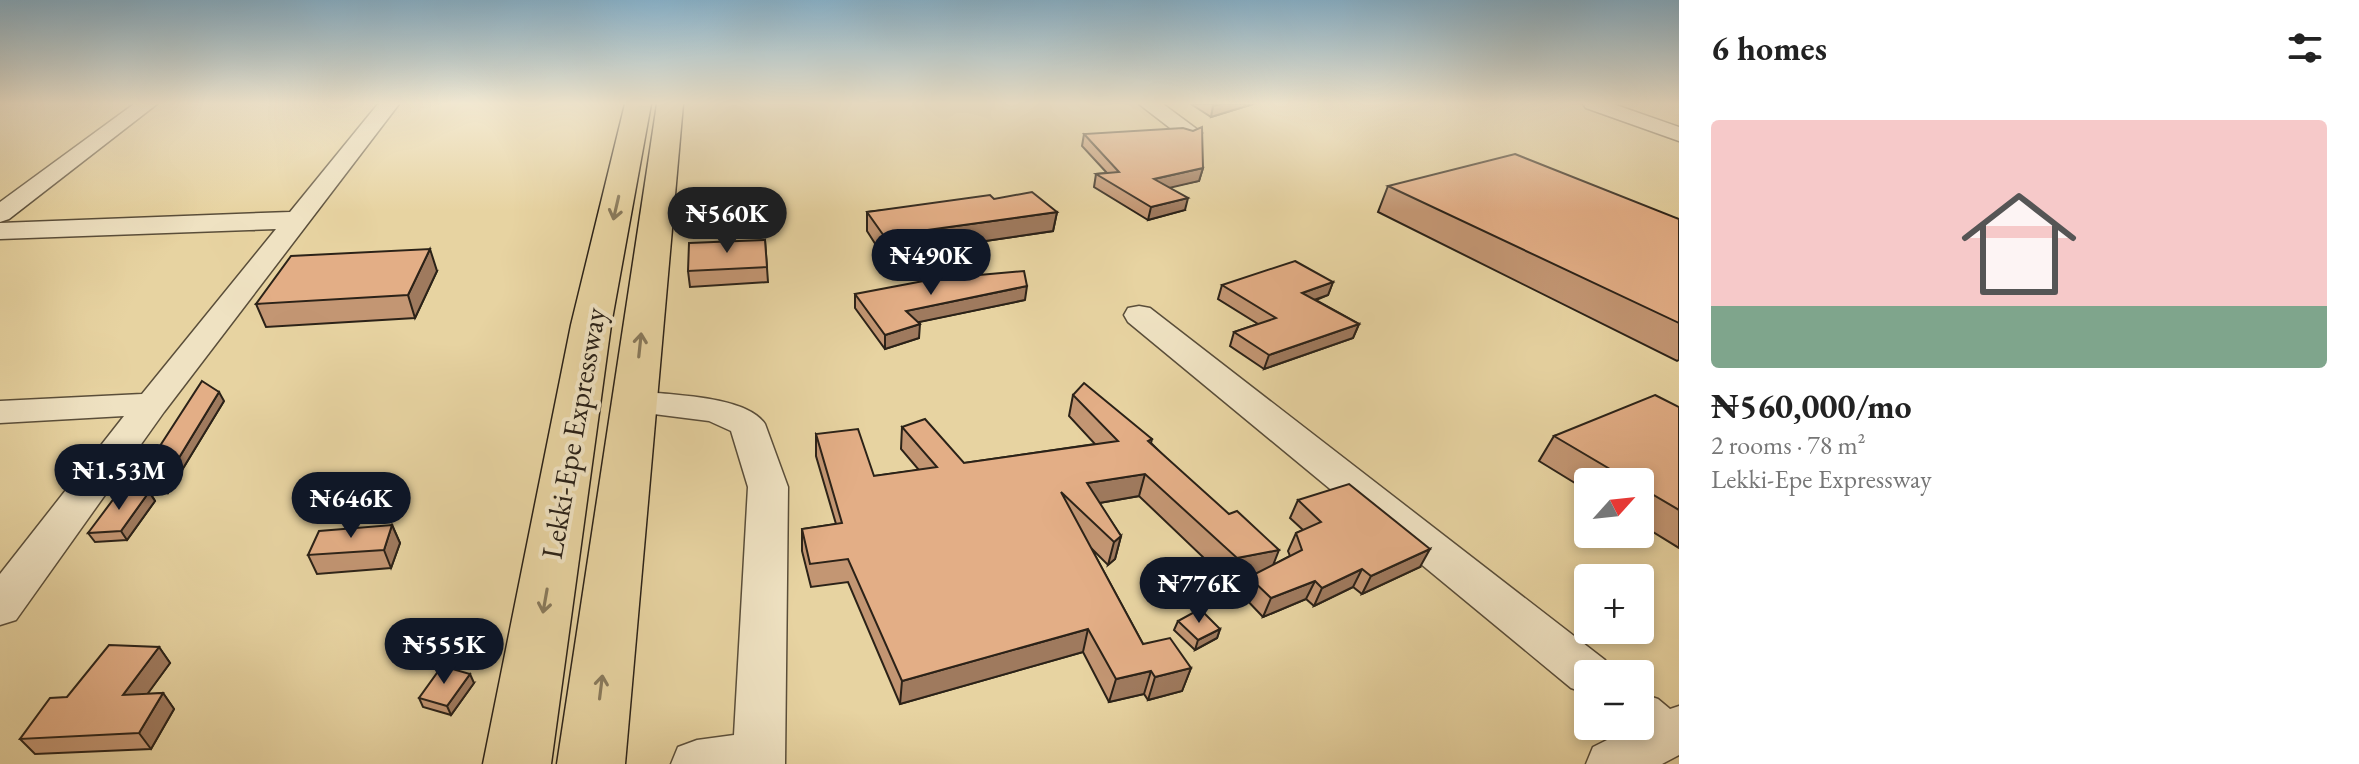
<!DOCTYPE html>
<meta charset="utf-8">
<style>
:root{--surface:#fff;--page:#f6f6f6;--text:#222;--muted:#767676;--accent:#111827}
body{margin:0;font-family:"EB Garamond",serif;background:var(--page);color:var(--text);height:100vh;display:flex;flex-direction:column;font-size:30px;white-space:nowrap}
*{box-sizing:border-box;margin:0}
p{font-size:26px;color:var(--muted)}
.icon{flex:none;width:44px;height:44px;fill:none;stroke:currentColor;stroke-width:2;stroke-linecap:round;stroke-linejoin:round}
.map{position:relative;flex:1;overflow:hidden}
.drawer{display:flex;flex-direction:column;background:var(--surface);width:680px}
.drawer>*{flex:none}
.needle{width:52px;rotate:63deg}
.controls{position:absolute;left:1574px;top:468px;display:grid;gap:16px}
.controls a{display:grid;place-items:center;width:80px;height:80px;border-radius:8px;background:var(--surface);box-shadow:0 4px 12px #0003;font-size:40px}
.price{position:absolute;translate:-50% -68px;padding:0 18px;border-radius:28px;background:var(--accent);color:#fff;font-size:26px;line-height:52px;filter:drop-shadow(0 2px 4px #0008)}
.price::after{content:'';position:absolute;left:50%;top:48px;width:24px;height:18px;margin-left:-12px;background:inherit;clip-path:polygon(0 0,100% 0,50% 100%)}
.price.on{background:#222;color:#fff}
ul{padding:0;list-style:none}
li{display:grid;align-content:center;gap:16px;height:424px;padding:0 32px}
li span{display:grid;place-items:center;height:248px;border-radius:8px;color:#555}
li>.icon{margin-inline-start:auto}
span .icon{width:144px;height:144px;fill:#fffc;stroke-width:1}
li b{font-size:34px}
h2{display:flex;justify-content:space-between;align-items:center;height:96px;padding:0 32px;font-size:34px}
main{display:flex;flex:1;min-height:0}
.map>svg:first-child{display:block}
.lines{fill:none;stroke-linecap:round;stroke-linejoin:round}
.minor-casing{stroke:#5a4e3a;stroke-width:3}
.highway-casing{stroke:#2b2218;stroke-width:3}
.minor{fill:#efe2c2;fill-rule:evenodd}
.highway{fill:#e7d3a1;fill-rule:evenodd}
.wall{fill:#c39673;stroke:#2b2218;stroke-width:2}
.shaded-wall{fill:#9f7a5e;stroke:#2b2218;stroke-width:2}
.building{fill:#e3ae86;stroke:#2b2218;stroke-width:2}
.oneway{stroke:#897a5c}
.labels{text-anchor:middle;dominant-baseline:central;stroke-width:8;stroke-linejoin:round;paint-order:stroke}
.street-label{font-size:30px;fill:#2b2218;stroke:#efe2c2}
</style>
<main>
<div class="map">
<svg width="1679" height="764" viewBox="0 0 1679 764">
<rect width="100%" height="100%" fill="#e7d3a1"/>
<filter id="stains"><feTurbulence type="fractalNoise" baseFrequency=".0025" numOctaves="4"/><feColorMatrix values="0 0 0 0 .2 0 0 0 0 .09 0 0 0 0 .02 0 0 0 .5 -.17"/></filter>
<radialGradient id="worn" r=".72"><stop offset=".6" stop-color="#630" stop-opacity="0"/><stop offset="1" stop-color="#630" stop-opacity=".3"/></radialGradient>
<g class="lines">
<defs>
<g id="minor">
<path d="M134 104H157L9 219 0 222V202Z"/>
<path d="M378 104H399L164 412 16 620 0 625V574L124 416 0 423V401L142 394 276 229 0 239V223L290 212Z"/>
<path d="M1139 104H1163L1202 133 1191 140 1183 138Z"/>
<path d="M1583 104H1613L1679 127V141L1586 108Z"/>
<path d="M1139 306 1150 308 1605 660 1612 674H1588V694L1571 688 1128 322 1124 315 1128 308Z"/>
<path d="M634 391C667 395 746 395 765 424L788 487 785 764H671L678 747 697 740 734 735 748 487 731 431 709 421 622 410 617 402 622 394Z"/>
<path d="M1640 693 1658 699 1670 709 1679 706V755L1662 764H1586L1593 747 1623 732 1620 726H1640Z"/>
</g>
<g id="highway">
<path d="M625 104H651L611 325 551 764H483L571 325Z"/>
<path d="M657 104H683L625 764H557Z"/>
</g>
</defs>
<!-- minor casing -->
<use href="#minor" class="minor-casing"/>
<!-- highway casing -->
<use href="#highway" class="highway-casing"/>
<!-- minor -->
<use href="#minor" class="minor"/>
<!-- highway -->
<use href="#highway" class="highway"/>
</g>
<!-- wall -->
<g class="wall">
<path d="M1191 104H1253L1211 117Z"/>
<path d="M1084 134 1203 168 1199 181 1169 187 1185 210 1148 220 1094 187 1096 174 1107 173 1082 146Z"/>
<path d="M1388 186 1679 219V360L1677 361 1378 212Z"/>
<path d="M994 199 1057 212 1053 231 883 256 867 231V212Z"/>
<path d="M765 240 768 282 690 287 688 271Z"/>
<path d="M437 271 415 318 266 327 256 304Z"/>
<path d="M1333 282 1328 295 1316 300 1359 324 1353 338 1264 369 1230 346 1234 332 1258 324 1218 299 1222 285Z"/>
<path d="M855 294 1025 300 918 322 919 338 885 349 855 308Z"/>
<path d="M1073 395 1152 439 1151 443 1273 565 1290 556 1288 551 1296 533 1303 530 1290 518 1298 500 1420 567 1362 594 1353 587 1314 606 1306 599 1263 617 1242 595 1249 577 1228 581 1139 496 1099 503 1121 536 1115 559 1108 565 1091 548 1143 644 1191 668 1182 691 1148 700 1144 694 1109 702 1083 652 900 704 848 582 811 587 802 551V529L836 524 816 456V434L874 476 919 470 901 449 902 427 964 463 1095 444 1069 416Z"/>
<path d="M224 401 168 493 151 494 155 501 127 540 95 542 88 533 138 492 134 486Z"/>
<path d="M1679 407V548L1640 524V482H1588V491L1539 461 1554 436Z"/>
<path d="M392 525 400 543 391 568 317 574 308 555Z"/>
<path d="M1178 621 1220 629 1217 638 1195 650 1174 630Z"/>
<path d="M159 647 170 663 147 694 163 693 174 709 151 749 35 754 20 739 67 697Z"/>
<path d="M474 683 451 715 423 707 419 698Z"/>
</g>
<!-- shaded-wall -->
<g class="shaded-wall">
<path d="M1221 104H1253L1211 117 1213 106Z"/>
<path d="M1203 168 1199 181 1152 192 1154 179Z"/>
<path d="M1188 198 1185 210 1148 220 1151 207Z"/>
<path d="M1057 212 1053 231 883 256 884 236Z"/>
<path d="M430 249 437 271 415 318 408 295Z"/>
<path d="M1333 282 1328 295 1297 306 1302 293Z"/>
<path d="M1027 286 1025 300 905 325 906 311Z"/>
<path d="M920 324 919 338 885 349V335Z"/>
<path d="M1359 324 1353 338 1264 369 1269 355Z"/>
<path d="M219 392 224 401 168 493 163 484Z"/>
<path d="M1145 474 1139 496 1082 506 1087 483Z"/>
<path d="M149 492 155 501 127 540 121 531Z"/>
<path d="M392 525 400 543 391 568 384 550Z"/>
<path d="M1121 536 1115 559 1108 565 1114 542Z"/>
<path d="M1430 549 1420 567 1362 594 1371 576Z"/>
<path d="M1279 550 1270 573 1228 581 1237 558Z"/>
<path d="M1362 569 1353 587 1314 606 1322 588Z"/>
<path d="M1315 581 1306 599 1263 617 1271 598Z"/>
<path d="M1088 629 1083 652 900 704 902 681Z"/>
<path d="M1220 629 1217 638 1195 650 1198 640Z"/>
<path d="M159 647 170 663 135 711 123 695Z"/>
<path d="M1191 668 1182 691 1148 700 1155 677Z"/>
<path d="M1151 671 1144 694 1109 702 1116 679Z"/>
<path d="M470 674 474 683 451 715 447 706Z"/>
<path d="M163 693 174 709 151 749 139 733Z"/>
</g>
<!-- building -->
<g class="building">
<path d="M1202 127 1203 168 1154 179 1188 198 1151 207 1096 174 1119 172 1084 134 1183 128 1193 131Z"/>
<path d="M1515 154 1679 219V323L1388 186Z"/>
<path d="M1032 192 1057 212 884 236 867 212 990 195 994 199Z"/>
<path d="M765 240 767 267 688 271 689 243Z"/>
<path d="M430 249 408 295 256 304 291 256Z"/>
<path d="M1295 261 1333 282 1302 293 1359 324 1269 355 1234 332 1276 318 1222 285Z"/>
<path d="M1024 271 1027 286 906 311 920 324 885 335 855 294 934 279Z"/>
<path d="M202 381 219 392 163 484 134 486Z"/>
<path d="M1084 383 1152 439 1148 441 1229 514 1237 511 1279 550 1237 558 1145 474 1087 483 1121 536 1114 542 1061 492 1143 644 1170 638 1191 668 1155 677 1151 671 1116 679 1088 629 902 681 848 559 810 564 802 529 842 523 816 434 858 429 874 476 937 467 902 427 925 419 964 463 1118 441 1073 395Z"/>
<path d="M1655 395 1679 407V510L1640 487V482H1632L1554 436Z"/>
<path d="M1349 484 1430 549 1371 576 1362 569 1322 588 1315 581 1271 598 1249 577 1302 550 1296 533 1321 522 1298 500Z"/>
<path d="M149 492 121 531 88 533 118 493Z"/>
<path d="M392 525 384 550 308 555 319 531Z"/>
<path d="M1200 609 1220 629 1198 640 1178 621Z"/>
<path d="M109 645 159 647 123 695 163 693 139 733 20 739 50 698 67 697Z"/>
<path d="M442 666 470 674 447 706 419 698Z"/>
</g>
<!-- one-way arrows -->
<defs><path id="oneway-shaft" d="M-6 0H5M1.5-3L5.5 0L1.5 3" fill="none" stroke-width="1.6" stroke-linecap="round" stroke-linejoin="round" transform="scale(2)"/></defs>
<g class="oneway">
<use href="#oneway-shaft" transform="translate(616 208) rotate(103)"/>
<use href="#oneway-shaft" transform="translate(640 345) rotate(-84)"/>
<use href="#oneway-shaft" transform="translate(545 601) rotate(100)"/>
<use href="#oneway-shaft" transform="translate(601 687) rotate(-83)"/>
</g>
<!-- sky -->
<linearGradient id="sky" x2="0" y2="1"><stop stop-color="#88b5d0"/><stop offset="0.49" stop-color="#f4ebd5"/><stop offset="1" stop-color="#f4ebd5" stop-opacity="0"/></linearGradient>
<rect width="1679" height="211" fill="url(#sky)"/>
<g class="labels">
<!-- street labels -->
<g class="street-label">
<text transform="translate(573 433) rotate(-80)">Lekki-Epe Expressway</text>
</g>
</g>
<rect width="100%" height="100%" filter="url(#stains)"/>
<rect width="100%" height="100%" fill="url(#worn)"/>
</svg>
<div class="controls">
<a><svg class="needle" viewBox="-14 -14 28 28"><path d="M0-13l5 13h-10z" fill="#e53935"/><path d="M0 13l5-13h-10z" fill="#767676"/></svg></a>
<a>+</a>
<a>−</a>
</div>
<b class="price on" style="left:727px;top:255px">₦560K</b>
<b class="price" style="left:931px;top:297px">₦490K</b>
<b class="price" style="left:119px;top:512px">₦1.53M</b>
<b class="price" style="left:351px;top:540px">₦646K</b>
<b class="price" style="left:1199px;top:625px">₦776K</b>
<b class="price" style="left:444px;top:686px">₦555K</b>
</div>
<section class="drawer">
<h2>6 homes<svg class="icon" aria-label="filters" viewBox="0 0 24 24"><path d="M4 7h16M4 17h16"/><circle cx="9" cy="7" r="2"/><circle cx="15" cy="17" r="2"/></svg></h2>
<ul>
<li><span style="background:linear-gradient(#f6c9c9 75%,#7fa58c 0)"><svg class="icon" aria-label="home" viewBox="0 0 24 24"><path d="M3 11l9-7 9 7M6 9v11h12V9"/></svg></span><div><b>₦560,000/mo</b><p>2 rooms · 78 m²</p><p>Lekki-Epe Expressway</p></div></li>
</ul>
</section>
</main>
